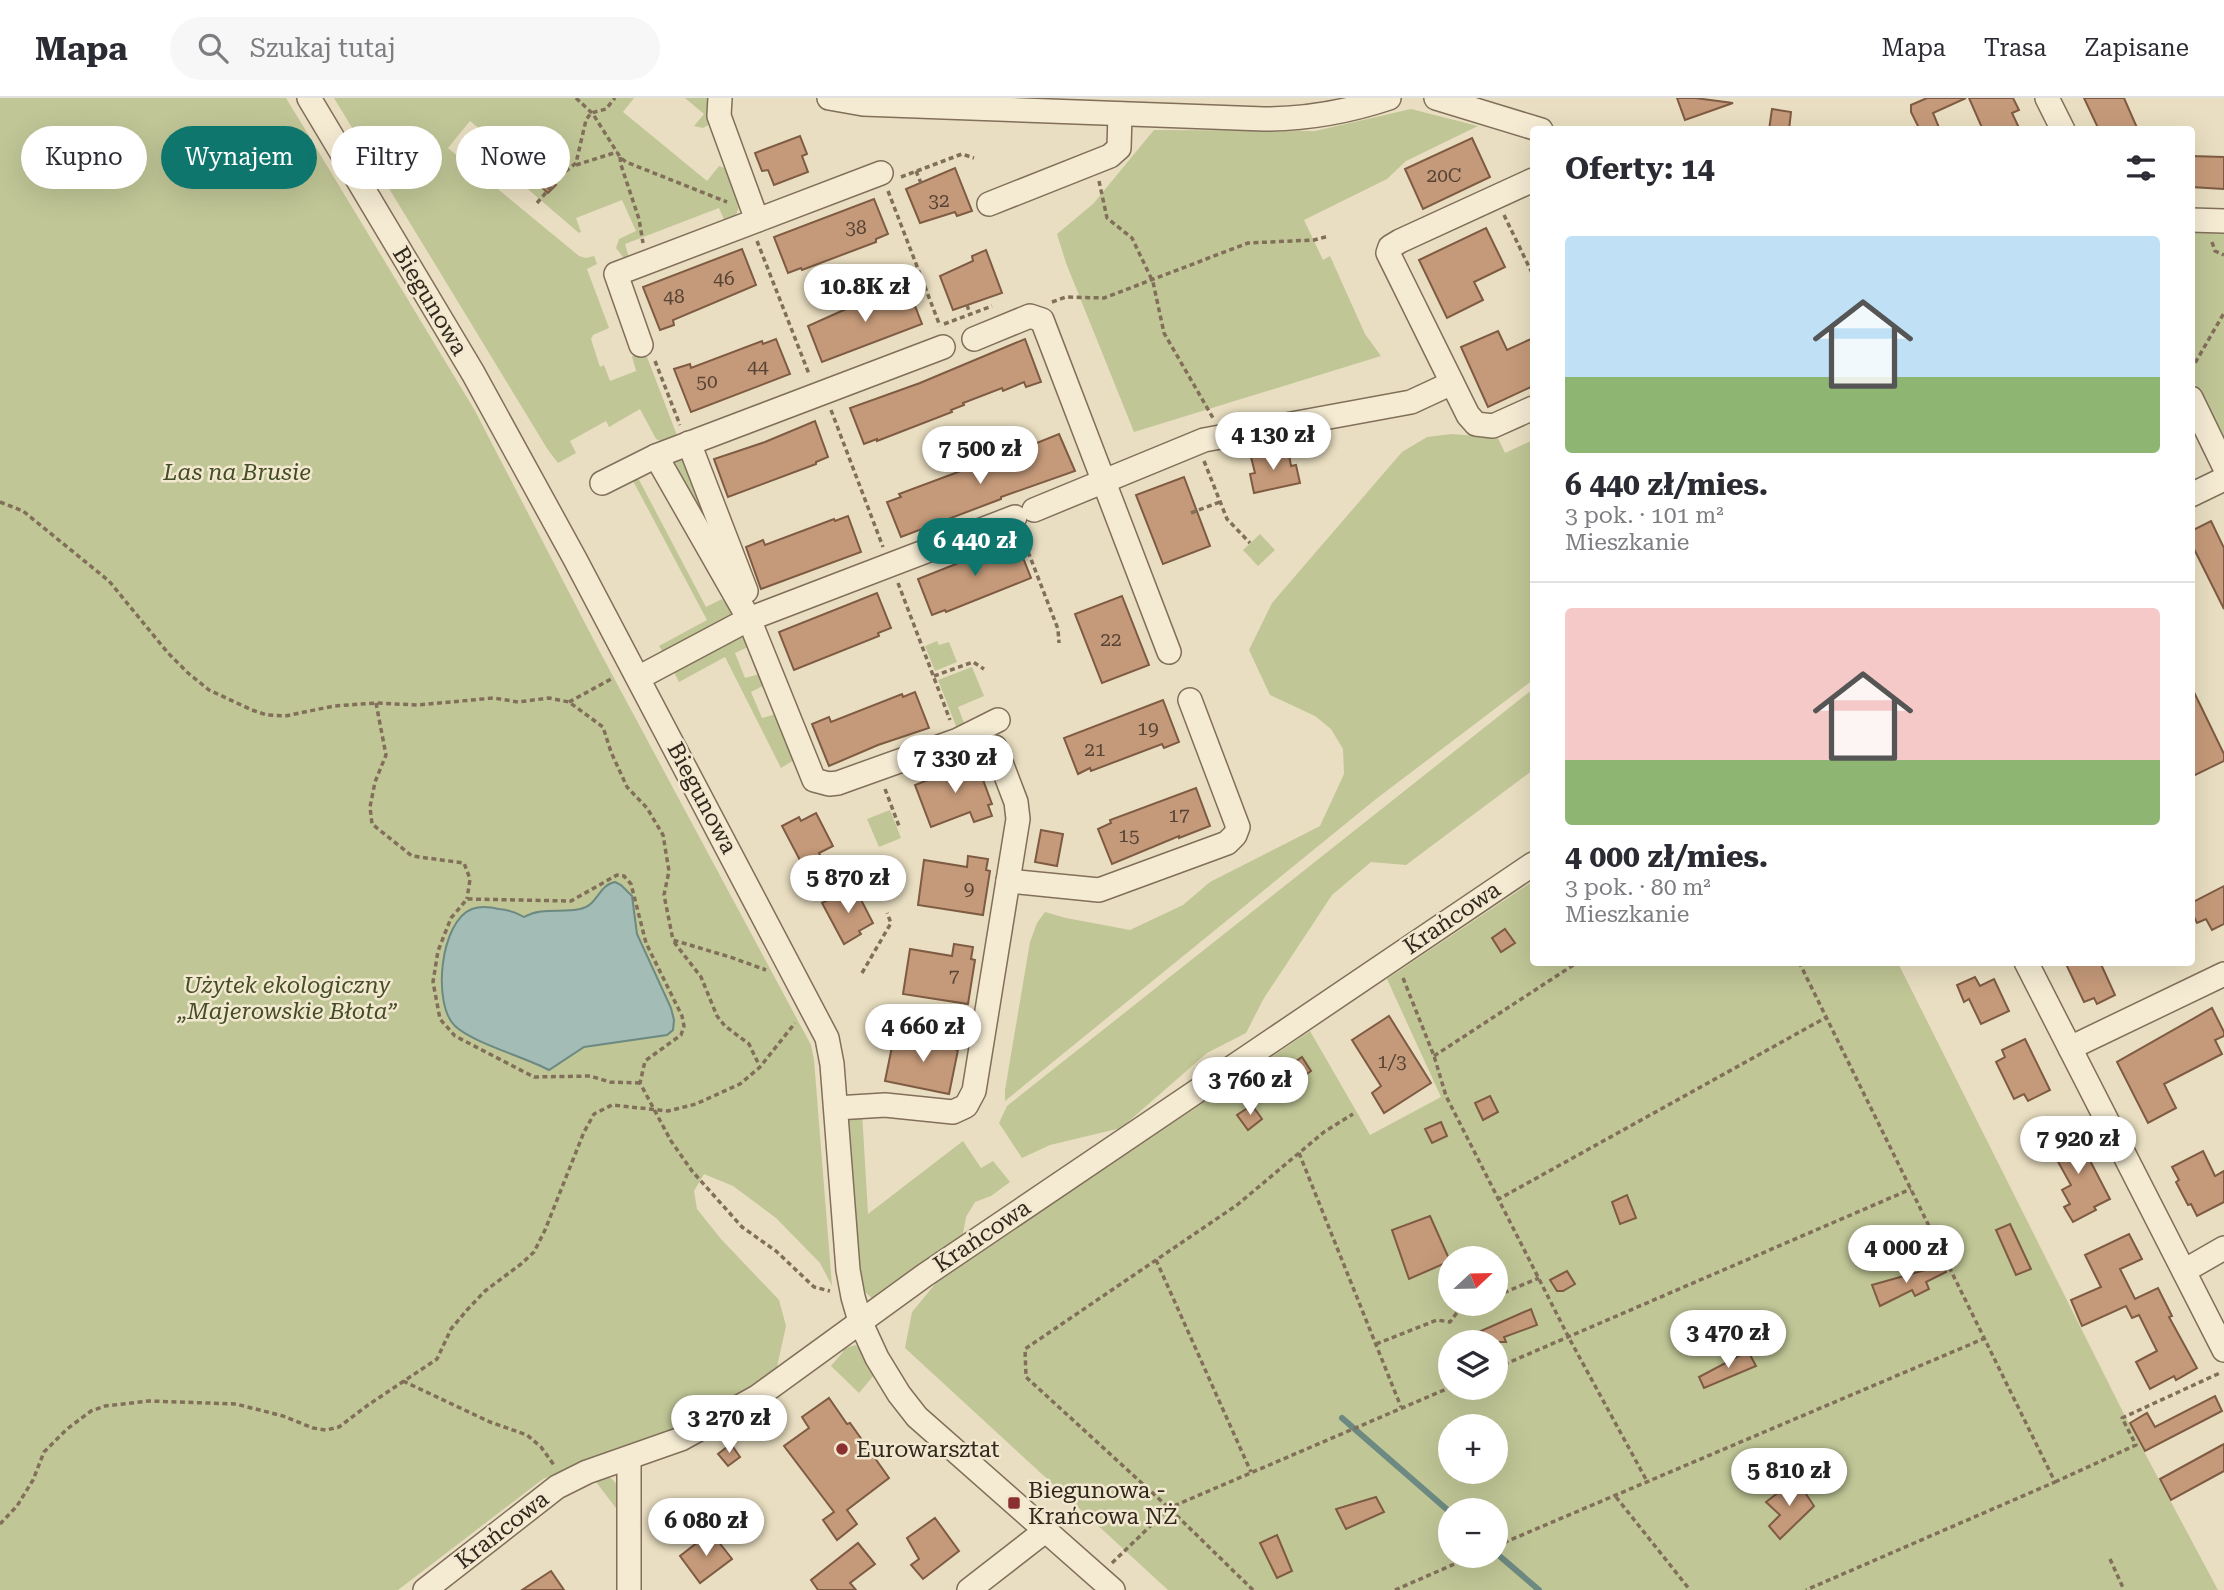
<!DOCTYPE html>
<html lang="pl">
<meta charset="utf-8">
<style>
:root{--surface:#fff;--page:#f7f7f7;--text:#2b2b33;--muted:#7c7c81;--line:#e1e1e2;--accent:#0f766e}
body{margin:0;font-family:"Roboto Serif",serif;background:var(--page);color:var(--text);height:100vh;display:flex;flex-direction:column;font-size:26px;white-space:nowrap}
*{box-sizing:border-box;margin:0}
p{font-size:23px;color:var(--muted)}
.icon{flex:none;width:38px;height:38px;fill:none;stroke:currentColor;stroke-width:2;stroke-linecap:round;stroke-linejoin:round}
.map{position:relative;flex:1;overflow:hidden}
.drawer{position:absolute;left:1530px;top:28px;width:665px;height:840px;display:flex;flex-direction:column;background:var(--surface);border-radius:7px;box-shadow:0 7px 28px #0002}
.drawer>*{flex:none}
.guide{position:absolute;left:21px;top:28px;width:665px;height:63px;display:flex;gap:14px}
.needle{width:46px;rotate:68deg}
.controls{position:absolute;left:1438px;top:1148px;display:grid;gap:14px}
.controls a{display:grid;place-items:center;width:70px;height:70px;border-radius:50%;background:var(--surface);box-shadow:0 7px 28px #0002;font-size:35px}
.price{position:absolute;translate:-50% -60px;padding:0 16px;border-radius:24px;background:#fff;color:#222;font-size:23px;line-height:46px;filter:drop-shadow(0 2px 4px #0008)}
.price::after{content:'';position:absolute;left:50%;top:42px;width:21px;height:16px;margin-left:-10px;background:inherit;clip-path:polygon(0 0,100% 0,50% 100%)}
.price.current{background:var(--accent);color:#fff}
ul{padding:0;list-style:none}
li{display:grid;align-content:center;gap:14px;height:371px;padding:0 35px}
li+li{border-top:2px solid var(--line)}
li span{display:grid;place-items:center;height:217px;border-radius:7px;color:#555}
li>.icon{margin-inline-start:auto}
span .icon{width:126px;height:126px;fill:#fffc;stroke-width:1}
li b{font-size:30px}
h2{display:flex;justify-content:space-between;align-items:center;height:84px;padding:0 35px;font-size:30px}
.pill{padding:0 24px;border-radius:32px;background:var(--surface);box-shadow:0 7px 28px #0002;font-size:24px;line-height:63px}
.pill.current{background:var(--accent);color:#fff}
header{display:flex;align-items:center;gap:42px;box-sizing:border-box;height:98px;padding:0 35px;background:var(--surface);border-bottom:2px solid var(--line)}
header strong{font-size:33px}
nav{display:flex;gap:38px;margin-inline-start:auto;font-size:24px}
.search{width:490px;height:63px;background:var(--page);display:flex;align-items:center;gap:18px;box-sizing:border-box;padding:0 24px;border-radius:38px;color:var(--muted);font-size:26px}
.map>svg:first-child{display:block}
.green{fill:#c0c696;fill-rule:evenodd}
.water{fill:#a3bcb5;stroke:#6c8982;stroke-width:2}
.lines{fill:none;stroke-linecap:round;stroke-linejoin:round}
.stream{stroke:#6c8982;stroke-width:6}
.building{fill:#c59a7a;stroke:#7e5b42;stroke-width:2}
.minor-casing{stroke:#816f5a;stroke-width:26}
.path{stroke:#816f5a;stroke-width:3.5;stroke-dasharray:5 3.5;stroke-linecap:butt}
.minor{stroke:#f5ebd3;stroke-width:23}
.poi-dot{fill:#8b3030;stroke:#f2e8d0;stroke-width:2.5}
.labels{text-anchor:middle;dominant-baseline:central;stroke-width:5;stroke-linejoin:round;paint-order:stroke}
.number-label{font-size:19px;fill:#574434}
.street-label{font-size:23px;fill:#32281d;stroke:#f2e8d0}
.park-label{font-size:23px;font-style:italic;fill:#434d26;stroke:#f2e8d0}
.poi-label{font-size:23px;fill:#32281d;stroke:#f2e8d0;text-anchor:start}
</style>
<header>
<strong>Mapa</strong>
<div class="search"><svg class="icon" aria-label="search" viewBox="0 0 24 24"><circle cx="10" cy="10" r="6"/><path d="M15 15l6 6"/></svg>Szukaj tutaj</div>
<nav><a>Mapa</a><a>Trasa</a><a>Zapisane</a></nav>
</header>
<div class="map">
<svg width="2224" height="1492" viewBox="0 0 2224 1492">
<rect width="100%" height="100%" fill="#e9dec1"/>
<!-- green -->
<g class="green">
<path d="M0 0H286L474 311 600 554 811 947 814 962 832 1188 820 1165 776 1120 733 1088 704 1076 694 1093 697 1111 721 1141 779 1202 786 1228 777 1269 761 1284 706 1318 658 1338 611 1353 543 1381 398 1492H0Z"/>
<path d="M334 0H634L623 14 707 83 719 68 727 71 740 106 735 120 725 124 719 110 625 146 629 160 623 159 616 150 619 141 636 133 622 102 576 120 581 134 579 135 523 87 530 79 511 38 493 47 525 75 518 83 482 53 492 41 470 23 448 50 579 158 586 160 594 158 597 166 587 171 609 230 593 237 591 241 600 269 604 267 610 283 636 273 632 258 636 256 647 259 678 340 663 344 656 341 640 311 609 329 606 323 570 343 576 355 558 365 548 352Z"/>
<path d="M685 0H708L710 26 703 30 694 28 704 16Z"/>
<path d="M1411 11 1478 28 1406 63 1387 81 1304 122 1323 162 1330 158 1365 236 1381 258 1134 334 1066 165 1057 136 1093 106 1154 32 1315 33Z"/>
<path d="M2191 132 2224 133V345L2191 277Z"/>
<path d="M1452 336 1498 340 1505 355 1533 342V582L1376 701 1005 1003V992L1030 844 1037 825 1045 814 1066 820 1130 832 1183 807 1210 784 1320 728 1344 676 1343 651 1331 631 1315 618 1270 597 1249 552 1272 505 1402 354 1427 339Z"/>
<path d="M682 360 686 362 738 488 673 372 675 365Z"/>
<path d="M637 378 706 509 722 501 732 513 730 518 663 554 659 548 707 522 632 381Z"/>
<path d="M1260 436 1275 452 1258 468 1243 452Z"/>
<path d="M739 538 745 540 750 548 735 555 745 580 760 576 765 587 751 594 762 620 776 616 794 662 781 670 725 559 679 584 672 570Z"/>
<path d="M937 543 939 547 949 544 957 564 935 573 925 548Z"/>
<path d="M972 569 984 598 958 609 966 630 958 633 938 582Z"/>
<path d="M1533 591V672L1406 767 1371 764 1332 797 1264 900 1246 935 1207 955 1121 1030 1050 1047 1022 1060 999 1025 1007 1008Z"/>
<path d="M890 712 901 740 879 749 867 721Z"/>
<path d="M1533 783V864L1898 865 2125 1318 2218 1492H1168L905 1250 912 1214 936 1185 1310 933 1370 1037 1441 999 1387 881ZM1451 1160H1496V1206H1451ZM1451 1244H1496V1290H1451ZM1451 1328H1496V1374H1451ZM1451 1412H1496V1458H1451Z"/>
<path d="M862 1014 868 1116 963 1043 981 1070 993 1063 1010 1084 991 1098 975 1104 966 1119 962 1141 874 1202 864 1193 861 1188 847 1020Z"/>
<path d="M855 1247 860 1250 874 1277 859 1295 831 1268 843 1254V1251Z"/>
<path d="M607 1378C623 1386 619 1399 619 1414L593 1380Z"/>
</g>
<!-- water -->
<path class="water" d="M615 784 621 787 632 798 637 836 671 910 674 922 673 932 667 937 584 949 549 972C525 959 473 945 455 928 432 906 440 823 472 811 480 808 491 809 499 811 508 812 516 814 524 819 542 809 561 815 580 811 598 808 598 787 615 784Z"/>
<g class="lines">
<!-- stream -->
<g class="stream">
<path d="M1342 1320 1451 1415"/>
<path d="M1496 1455 1539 1492"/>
</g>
</g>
<!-- building -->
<g class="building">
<path d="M1677 0H1695L1733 5 1685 22Z"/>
<path d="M1927 0H1966L1933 15 1940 32H1920L1911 14V7Z"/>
<path d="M1969 0H2013L2019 12 2012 15 2020 32H1983Z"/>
<path d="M2084 0H2124L2138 32H2099Z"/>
<path d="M1772 11 1791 14 1789 32H1769Z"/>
<path d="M511 38 556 87 548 95 493 47Z"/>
<path d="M800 38 807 56 802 58 808 74 774 87 768 72 762 73 755 55Z"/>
<path d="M1472 40 1490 79 1423 111 1405 71Z"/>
<path d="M2191 58 2224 59V91L2191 89Z"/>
<path d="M955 70 972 113 957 118 955 114 920 125 906 91Z"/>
<path d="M874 101 888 136 876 141V144L802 172 801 170 788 175 774 139Z"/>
<path d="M1486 130 1505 169 1474 184 1483 202 1447 220 1419 162Z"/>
<path d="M742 151 756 187 673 222 674 227 660 232 643 189Z"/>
<path d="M986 152 1002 195 953 212 940 178 973 163 972 158Z"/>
<path d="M908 190 922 226 822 264 808 228 846 211 895 193 896 195Z"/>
<path d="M1498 233 1507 252 1533 240V288L1488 309 1461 249Z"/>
<path d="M776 241 790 276 691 314 674 271 690 266 691 270 762 243 763 246Z"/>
<path d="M1025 241 1041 284 1026 289 1024 284 1003 293 1002 290 963 305 964 307 951 312 952 314 877 343V341L864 346 850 310 920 285Z"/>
<path d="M815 323 828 359 816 364V366L728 399 714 361 765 344Z"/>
<path d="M1059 336 1075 373 1001 399V401L901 439 887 404 901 399 899 396 974 368 975 370Z"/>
<path d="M1288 351 1291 368 1296 367 1300 385 1254 395 1250 376 1255 375 1251 359Z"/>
<path d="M1184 379 1210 448 1163 466 1136 397Z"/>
<path d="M848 418 861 454 761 491 746 449 763 442 765 447 834 421 835 423Z"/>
<path d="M2211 423 2224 450V511L2191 445V433Z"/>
<path d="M1016 442 1031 480 946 514 945 512 932 517 918 481Z"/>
<path d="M877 495 891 530 878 535 879 538 794 572 779 534Z"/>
<path d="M1122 498 1149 567 1102 585 1075 516Z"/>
<path d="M2191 588 2224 656V663L2191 679Z"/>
<path d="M915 594 929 630 878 647 829 668 812 626 829 619 831 624 902 596 903 599Z"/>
<path d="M1163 602 1179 644 1164 650 1162 646 1091 673 1090 670 1078 676 1064 640Z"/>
<path d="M976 663 992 706 988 707 992 718 974 724 970 714 931 729 915 687Z"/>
<path d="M1196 690 1210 728 1179 740V738L1112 766 1098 731 1111 725 1110 722Z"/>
<path d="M816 715 833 748 819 755 821 759 803 768 782 728 799 719 801 723Z"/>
<path d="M1041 732 1063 736 1057 768 1035 764Z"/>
<path d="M968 758 988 761 986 772 990 773 983 817 918 807 924 762 967 769Z"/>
<path d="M2224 788V826L2212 832 2206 821 2197 825 2191 813V805Z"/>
<path d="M856 792 873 825 859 833 861 836 844 846 822 805 839 796 841 800Z"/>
<path d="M1505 831 1515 845 1501 854 1492 840Z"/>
<path d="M954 846 973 849 971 861 975 862 968 906 903 896 910 851 952 858Z"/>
<path d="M2065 864H2100L2115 897 2097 906 2094 900 2084 904Z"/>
<path d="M1975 879 1980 888 1994 881 2009 913 1981 926 1969 901 1964 904 1957 887Z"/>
<path d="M2212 910 2224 934V938L2215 942 2222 956 2164 986 2176 1010 2148 1025 2117 964Z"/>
<path d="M1389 918 1431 985 1384 1015 1372 995 1381 988 1352 942Z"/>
<path d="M938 936 956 940 954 951 958 952 949 996 885 983 894 939 936 947Z"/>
<path d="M2025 941 2050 992 2028 1003 2024 996 2014 1001 1996 964 2005 959 2002 952Z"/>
<path d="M1302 959 1311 973 1269 1002 1260 989Z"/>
<path d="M1490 998 1498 1014 1483 1022 1475 1005Z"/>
<path d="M1252 1007 1262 1021 1248 1032 1237 1017Z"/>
<path d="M1441 1024 1447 1038 1432 1045 1425 1031Z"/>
<path d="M2073 1030 2110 1101 2094 1109 2096 1112 2073 1124 2064 1109 2070 1106 2062 1092 2071 1087 2047 1044Z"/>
<path d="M2203 1053 2215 1078 2224 1073V1104L2197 1118 2191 1106 2188 1107 2176 1084 2179 1082 2172 1069Z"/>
<path d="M1627 1097 1636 1120 1620 1126 1612 1104Z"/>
<path d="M1430 1118 1450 1163 1409 1181 1392 1132Z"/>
<path d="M2010 1126 2031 1171 2016 1177 1996 1132Z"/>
<path d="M2129 1136 2142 1161 2120 1171 2135 1201 2158 1190 2172 1218 2169 1219 2197 1270 2176 1282 2174 1278 2150 1291 2136 1264 2157 1253 2139 1217 2132 1220 2126 1208 2082 1228 2071 1202 2101 1189 2085 1157Z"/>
<path d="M1943 1167 1946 1174 1926 1184 1929 1191 1915 1198 1912 1192 1880 1208 1872 1187Z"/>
<path d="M1567 1173 1575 1186 1563 1193H1557L1550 1182Z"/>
<path d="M1531 1211 1537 1227 1504 1239 1506 1244H1456Z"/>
<path d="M1748 1253 1756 1268 1704 1290 1699 1279Z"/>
<path d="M2215 1298 2222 1313 2145 1353 2130 1325 2147 1315 2155 1329Z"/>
<path d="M829 1300 847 1326 850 1325 889 1380 847 1412 857 1426 837 1442 823 1422 834 1414 784 1348 809 1330 802 1319Z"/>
<path d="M731 1346 740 1359 728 1368 718 1356Z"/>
<path d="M2224 1346V1373L2171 1402 2160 1381Z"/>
<path d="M1796 1381 1814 1408 1780 1441 1769 1428 1780 1417 1766 1404Z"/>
<path d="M1376 1399 1384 1414 1346 1431 1336 1411Z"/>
<path d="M935 1420 959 1453 923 1481 911 1467 919 1461 907 1440Z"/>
<path d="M711 1434 732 1461 700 1485 680 1458Z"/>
<path d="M1277 1437 1292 1473 1277 1480 1260 1445Z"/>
<path d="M858 1445 875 1466 850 1485 856 1492H818L811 1482Z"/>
<path d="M551 1473 564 1492H522Z"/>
</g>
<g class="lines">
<defs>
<g id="minor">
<path d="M309 0 473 275 575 461 827 940 832 966 848 1172 853 1199 860 1223 877 1260 899 1296 917 1319 1113 1492"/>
<path d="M720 0 719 18 757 122"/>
<path d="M829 0 863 6 1264 21C1309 21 1347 14 1389 0"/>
<path d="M1436 0 1541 32"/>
<path d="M2047 0 2063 32"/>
<path d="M1533 82 1400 143 1390 149 1388 155 1468 317 1476 326 1493 328 1533 310"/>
<path d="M989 106 1110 58 1119 50 1120 16"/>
<path d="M2191 122 2224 123"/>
<path d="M974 241 1030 218 1042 222 1169 554"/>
<path d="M641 247 616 176 881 75"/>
<path d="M2191 300 2224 368"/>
<path d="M689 345 746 493"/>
<path d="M656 358 749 521 814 682 829 686 838 685 958 642 998 622"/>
<path d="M602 385 656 358 943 249"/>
<path d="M2191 397 2224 381"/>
<path d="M1034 412 1204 342 1411 304 1452 285"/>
<path d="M638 580 749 521 1015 419"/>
<path d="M1008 783 1099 792 1227 745 1235 737 1238 729 1190 602"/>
<path d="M2026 864 2224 1252"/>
<path d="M2070 950 2224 876"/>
<path d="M836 1010 885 1007 953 1014 966 1008 974 993 1018 721 1016 704 995 649"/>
<path d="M2184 1173 2224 1150"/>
<path d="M425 1492 557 1389 587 1374 681 1341 757 1299 925 1177 1533 766"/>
<path d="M629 1492V1361"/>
<path d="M969 1492 1045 1433"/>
</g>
</defs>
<!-- minor casing -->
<use href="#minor" class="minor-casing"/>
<!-- path -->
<g class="path">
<path d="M576 0 593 16 620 59 626 64 727 104"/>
<path d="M620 59 621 67 639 121 643 145"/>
<path d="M576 67 617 54"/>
<path d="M916 73 921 85"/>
<path d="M901 79 962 56 974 60"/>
<path d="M1099 83 1107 120 1132 140 1153 184 1164 235 1213 320"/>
<path d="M517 89 527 77"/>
<path d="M888 93 940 228"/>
<path d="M537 105 561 77 576 65 586 22 591 15 606 11 615 0"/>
<path d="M1504 117 1533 177"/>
<path d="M757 143 809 276"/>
<path d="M2212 144 2215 153 2224 157"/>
<path d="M1052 204 1066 199 1104 200 1248 145 1314 142 1329 138"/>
<path d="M967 207 970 216"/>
<path d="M944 226 992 208"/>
<path d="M655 263 680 327"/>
<path d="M2191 272 2224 215"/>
<path d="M831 312 883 449"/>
<path d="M1204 363 1227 421 1250 445"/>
<path d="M0 404 23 413 109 483 168 555 188 575 209 592 252 612 267 617 285 618 334 608 376 605 417 607 494 600 518 604 549 600 569 604 603 629 611 654 627 689 647 710 663 737 669 773 664 797 673 842 730 859 766 872"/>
<path d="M1191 415 1220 404"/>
<path d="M1022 438 1058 531 1059 545"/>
<path d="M898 485 950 622"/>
<path d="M934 578 973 564 984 571"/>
<path d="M569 604 613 580"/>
<path d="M376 605 386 657 375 684 370 709 372 726 412 758 464 765 470 781 467 801"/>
<path d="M885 691 899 728"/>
<path d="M674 844 701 879 717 918 725 928 749 946 759 967"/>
<path d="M1799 864 2055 1384 1806 1492"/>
<path d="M862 875 891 825 887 815"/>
<path d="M1403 880 1434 958 1446 998 1569 1240 1648 1385"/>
<path d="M1434 958 1578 864"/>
<path d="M640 985 610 984 590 978 534 979 455 938 440 921 433 884 438 853 451 820 467 801 571 803 617 777 624 778 631 786 646 845 682 918 684 928 681 937 645 963 640 985 671 1043 692 1073 742 1129 776 1153 814 1189 830 1193"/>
<path d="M1299 1055 1401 1309"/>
<path d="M1497 1102 1825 920"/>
<path d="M1156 1162 1251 1374"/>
<path d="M1496 1198 1539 1180"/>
<path d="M1376 1246 1437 1222 1450 1224 1458 1213 1476 1206"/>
<path d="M1496 1270 1911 1091"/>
<path d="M403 1283 490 1324 527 1337 541 1349 554 1367"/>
<path d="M2055 1384 2136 1347 2122 1320 2222 1274"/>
<path d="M1616 1399 1690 1492"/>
<path d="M0 1426 17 1408 33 1382 44 1354 67 1331 91 1313 105 1308 149 1303 236 1306 283 1318 313 1330 326 1332 339 1329 368 1307 437 1261 451 1231 467 1212 485 1193 521 1166 534 1154 545 1132 584 1034 594 1016 612 1007 668 1013 696 1006 740 986 760 969 795 925"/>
<path d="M1496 1448 1983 1241"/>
<path d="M2110 1461 2124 1492"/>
<path d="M1112 1465 1169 1410 1451 1289"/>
<path d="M1253 1492 1169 1410 1026 1279 1025 1251 1237 1107 1324 1034 1353 1016"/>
<path d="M1395 1492 1473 1458"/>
</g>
<!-- minor -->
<use href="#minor" class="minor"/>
</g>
<!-- markers -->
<g class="poi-dot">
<circle cx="842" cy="1351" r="7"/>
<rect x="1007" y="1398" width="14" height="14" rx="3.5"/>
</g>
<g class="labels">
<!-- number labels -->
<g class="number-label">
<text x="1444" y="77">20C</text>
<text x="939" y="102">32</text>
<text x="856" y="129">38</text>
<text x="724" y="180">46</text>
<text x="674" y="198">48</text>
<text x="758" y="268">44</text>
<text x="707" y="283">50</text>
<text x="1111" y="541">22</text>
<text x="1148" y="630">19</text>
<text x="1095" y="651">21</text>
<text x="1179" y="717">17</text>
<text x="1129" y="737">15</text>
<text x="969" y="790">9</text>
<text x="954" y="878">7</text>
<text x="1392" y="963">1/3</text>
</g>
<!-- street labels -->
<g class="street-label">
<text transform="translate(430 203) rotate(59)">Biegunowa</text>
<text transform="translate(702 700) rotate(62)">Biegunowa</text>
<text transform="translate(1452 820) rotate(-34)">Krańcowa</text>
<text transform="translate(982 1138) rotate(-34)">Krańcowa</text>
<text transform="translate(502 1432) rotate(-38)">Krańcowa</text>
</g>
<!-- park labels -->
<g class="park-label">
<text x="237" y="374">Las na Brusie</text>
<text x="287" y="887">Użytek ekologiczny<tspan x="287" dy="26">„Majerowskie Błota”</tspan></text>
</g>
<!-- poi labels -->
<g class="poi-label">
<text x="856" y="1351">Eurowarsztat</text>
<text x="1028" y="1392">Biegunowa -<tspan x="1028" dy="26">Krańcowa NŻ</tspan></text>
</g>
</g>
</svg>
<div class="controls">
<a><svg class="needle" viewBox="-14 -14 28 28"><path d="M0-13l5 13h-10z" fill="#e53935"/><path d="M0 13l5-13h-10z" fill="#7c7c81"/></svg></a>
<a><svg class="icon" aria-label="layers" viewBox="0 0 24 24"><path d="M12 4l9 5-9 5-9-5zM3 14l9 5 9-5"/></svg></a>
<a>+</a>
<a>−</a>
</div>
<b class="price" style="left:865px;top:226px">10.8K zł</b>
<b class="price" style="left:1273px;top:374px">4 130 zł</b>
<b class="price" style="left:980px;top:388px">7 500 zł</b>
<b class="price current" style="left:975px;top:480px">6 440 zł</b>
<b class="price" style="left:955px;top:697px">7 330 zł</b>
<b class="price" style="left:848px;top:817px">5 870 zł</b>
<b class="price" style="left:923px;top:966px">4 660 zł</b>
<b class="price" style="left:1250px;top:1019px">3 760 zł</b>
<b class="price" style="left:2078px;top:1078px">7 920 zł</b>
<b class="price" style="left:1906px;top:1187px">4 000 zł</b>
<b class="price" style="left:1728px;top:1272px">3 470 zł</b>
<b class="price" style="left:729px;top:1357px">3 270 zł</b>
<b class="price" style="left:1789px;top:1410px">5 810 zł</b>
<b class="price" style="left:706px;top:1460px">6 080 zł</b>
<div class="guide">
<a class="pill">Kupno</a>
<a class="pill current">Wynajem</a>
<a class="pill">Filtry</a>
<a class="pill">Nowe</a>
</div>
<section class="drawer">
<h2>Oferty: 14<svg class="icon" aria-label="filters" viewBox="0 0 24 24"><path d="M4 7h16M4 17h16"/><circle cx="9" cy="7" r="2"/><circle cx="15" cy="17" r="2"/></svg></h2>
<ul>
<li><span style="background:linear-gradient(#bfe0f5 65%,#8fb573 0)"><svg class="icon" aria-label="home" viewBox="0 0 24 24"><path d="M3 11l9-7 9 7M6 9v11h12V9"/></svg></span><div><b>6 440 zł/mies.</b><p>3 pok. · 101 m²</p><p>Mieszkanie</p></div></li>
<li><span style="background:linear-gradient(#f6c9c9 70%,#8fb573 0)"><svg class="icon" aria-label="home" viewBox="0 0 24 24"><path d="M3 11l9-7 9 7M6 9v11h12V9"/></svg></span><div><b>4 000 zł/mies.</b><p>3 pok. · 80 m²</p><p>Mieszkanie</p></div></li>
</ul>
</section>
</div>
